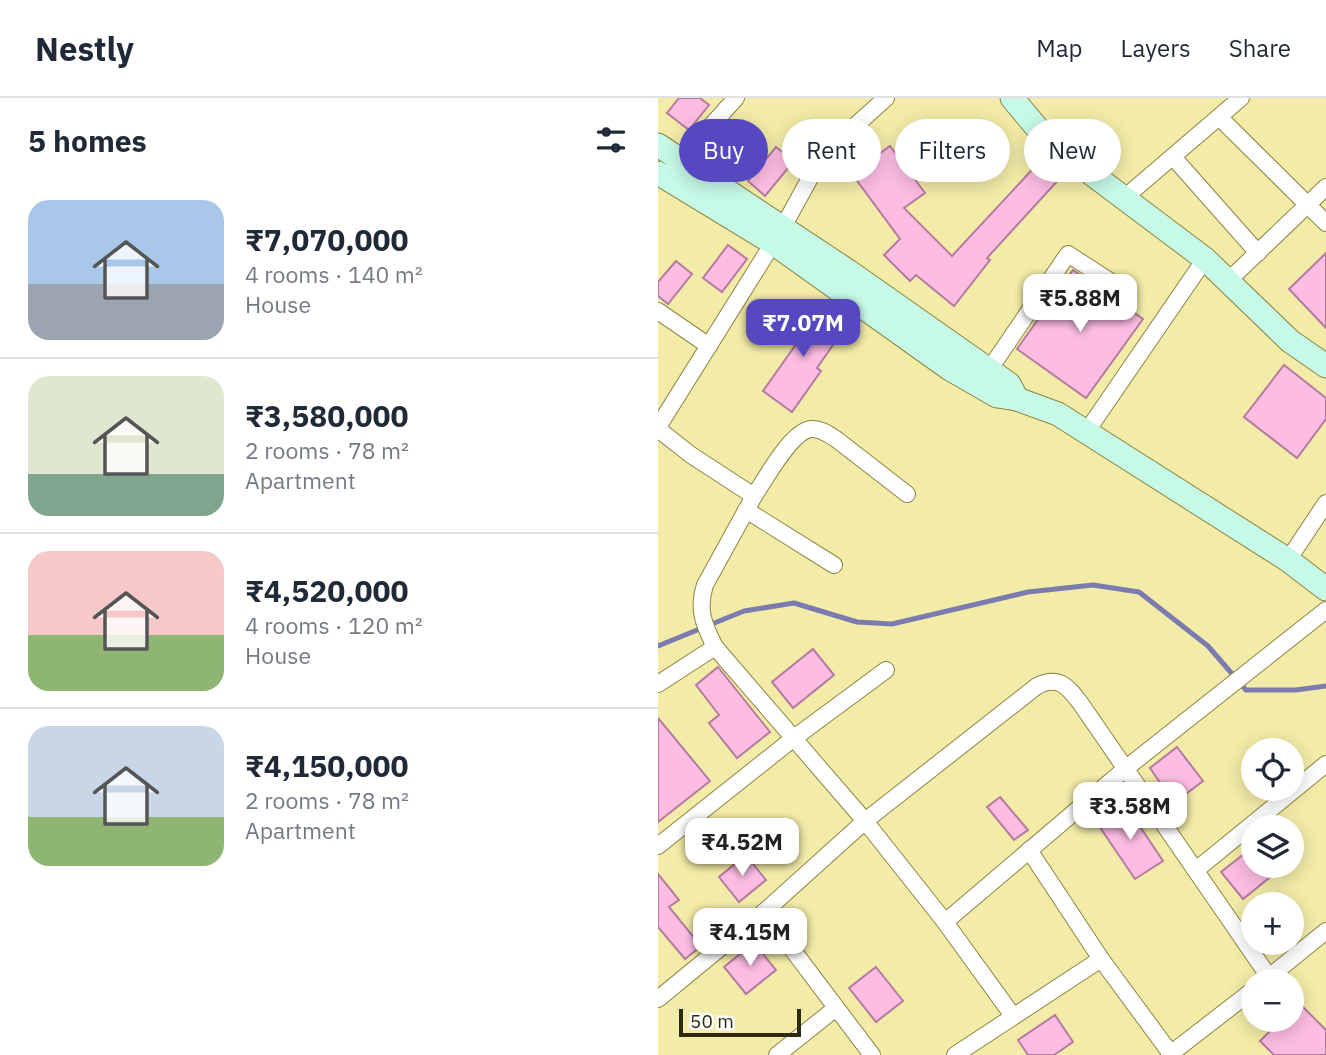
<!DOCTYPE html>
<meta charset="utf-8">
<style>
:root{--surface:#fff;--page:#f6f6f7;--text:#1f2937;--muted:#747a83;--line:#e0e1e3;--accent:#5548c0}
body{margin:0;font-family:"IBM Plex Sans",sans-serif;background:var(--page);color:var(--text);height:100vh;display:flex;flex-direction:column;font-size:26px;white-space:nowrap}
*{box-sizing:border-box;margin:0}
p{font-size:23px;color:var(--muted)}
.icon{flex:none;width:38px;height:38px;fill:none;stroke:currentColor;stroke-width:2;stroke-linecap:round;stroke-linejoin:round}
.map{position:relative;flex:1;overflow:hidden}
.drawer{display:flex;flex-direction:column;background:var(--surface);width:658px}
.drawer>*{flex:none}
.guide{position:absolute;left:21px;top:21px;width:541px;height:63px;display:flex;gap:14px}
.controls{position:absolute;left:583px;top:640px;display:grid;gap:14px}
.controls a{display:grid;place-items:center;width:63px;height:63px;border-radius:50%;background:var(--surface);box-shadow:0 4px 18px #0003;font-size:35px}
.scale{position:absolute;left:21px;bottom:18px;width:122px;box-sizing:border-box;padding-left:7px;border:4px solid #2d2a0e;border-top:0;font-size:19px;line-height:24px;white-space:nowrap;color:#2d2a0e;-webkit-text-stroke:5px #fff;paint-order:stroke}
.price{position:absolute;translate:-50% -60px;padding:0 16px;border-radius:14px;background:#fff;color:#222;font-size:23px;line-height:46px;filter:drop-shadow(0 2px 4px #0008)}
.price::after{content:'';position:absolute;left:50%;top:42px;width:21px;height:16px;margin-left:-10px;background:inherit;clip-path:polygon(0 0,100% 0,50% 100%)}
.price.on{background:var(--accent);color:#fff}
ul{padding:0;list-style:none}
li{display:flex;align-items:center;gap:21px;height:175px;padding:0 28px}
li+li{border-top:2px solid var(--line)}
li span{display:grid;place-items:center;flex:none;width:196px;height:140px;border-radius:21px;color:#555}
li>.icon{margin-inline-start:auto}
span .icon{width:84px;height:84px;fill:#fffc;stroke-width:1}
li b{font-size:30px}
h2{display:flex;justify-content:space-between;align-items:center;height:84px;padding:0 28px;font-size:30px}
.pill{padding:0 24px;border-radius:32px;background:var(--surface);box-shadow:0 4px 18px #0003;font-size:24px;line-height:63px}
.pill.on{background:var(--accent);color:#fff}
header{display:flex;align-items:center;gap:42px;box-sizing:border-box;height:98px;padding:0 35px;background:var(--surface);border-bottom:2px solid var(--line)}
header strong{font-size:33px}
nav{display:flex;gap:38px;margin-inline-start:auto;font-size:24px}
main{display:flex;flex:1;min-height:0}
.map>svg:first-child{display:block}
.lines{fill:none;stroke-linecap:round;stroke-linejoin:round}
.stream{stroke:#7b7bb0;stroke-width:5}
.building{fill:#fdbde3;stroke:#b57b9f;stroke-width:2}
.street-casing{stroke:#8c8443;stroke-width:18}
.secondary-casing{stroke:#8c8443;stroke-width:25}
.street{stroke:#fff;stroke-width:16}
.secondary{stroke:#c6fae6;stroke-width:23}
</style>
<header>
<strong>Nestly</strong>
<nav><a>Map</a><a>Layers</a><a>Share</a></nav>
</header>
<main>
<section class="drawer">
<h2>5 homes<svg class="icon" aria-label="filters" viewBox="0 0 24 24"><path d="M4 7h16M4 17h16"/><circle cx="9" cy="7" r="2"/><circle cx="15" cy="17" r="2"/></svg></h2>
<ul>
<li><span style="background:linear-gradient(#a9c7e8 60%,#9aa5b1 0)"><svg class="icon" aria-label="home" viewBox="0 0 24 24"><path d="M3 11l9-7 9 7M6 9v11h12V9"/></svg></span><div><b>₹7,070,000</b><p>4 rooms · 140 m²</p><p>House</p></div></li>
<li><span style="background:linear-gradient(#dfe7d0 70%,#7fa58c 0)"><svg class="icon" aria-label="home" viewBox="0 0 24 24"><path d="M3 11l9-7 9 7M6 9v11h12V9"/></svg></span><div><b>₹3,580,000</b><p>2 rooms · 78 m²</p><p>Apartment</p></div></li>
<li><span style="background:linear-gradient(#f6c9c9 60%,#8fb573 0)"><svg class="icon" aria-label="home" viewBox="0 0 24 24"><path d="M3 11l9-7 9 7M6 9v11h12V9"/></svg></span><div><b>₹4,520,000</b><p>4 rooms · 120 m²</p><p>House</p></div></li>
<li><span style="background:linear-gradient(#c9d6e8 65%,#8fb573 0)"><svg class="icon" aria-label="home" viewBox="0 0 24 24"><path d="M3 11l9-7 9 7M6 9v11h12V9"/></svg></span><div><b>₹4,150,000</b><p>2 rooms · 78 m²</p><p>Apartment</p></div></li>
</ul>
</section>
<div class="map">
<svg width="668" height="957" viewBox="0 0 668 957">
<rect width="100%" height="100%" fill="#f3eca8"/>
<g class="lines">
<!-- stream -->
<path class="stream" d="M0 548 86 513 136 505 199 524 234 526 370 494 435 487 481 494 550 548 588 592H638L668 588"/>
</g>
<!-- building -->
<g class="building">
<path d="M21 0H42L51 7 31 32 9 15Z"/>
<path d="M232 48 267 95 246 110 294 158 384 61 403 79 329 160 332 162 296 208 258 177 252 183 226 157 242 141 194 76Z"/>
<path d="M118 49 136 63 107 98 90 83Z"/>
<path d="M70 147 89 161 64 194 45 180Z"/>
<path d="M668 155V230L631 191Z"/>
<path d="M18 163 34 176 10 206 0 198V184Z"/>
<path d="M415 172 485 221 428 300 359 251Z"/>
<path d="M149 209 184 234 159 270 163 273 134 314 105 293 141 242 131 235Z"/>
<path d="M626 267 668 300V321L639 360 586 319Z"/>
<path d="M155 551 176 577 135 610 114 584Z"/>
<path d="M60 569 112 634 79 660 51 625 61 617 38 587Z"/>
<path d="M0 620 52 683 0 724Z"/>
<path d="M519 649 545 683 516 705 492 670Z"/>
<path d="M342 699 370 732 356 742 329 709Z"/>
<path d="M467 706 505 763 477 781 439 725Z"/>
<path d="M595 749V768H626L585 801 563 774Z"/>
<path d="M88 757 108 782 81 804 61 779Z"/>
<path d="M0 776 21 802 11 809 43 848 27 861 0 829Z"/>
<path d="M96 845 118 872 88 896 66 869Z"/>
<path d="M218 869 245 903 218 924 191 890Z"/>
<path d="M641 905 668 932V957H616L602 943 623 922H634V912Z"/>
<path d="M397 917 415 944 396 957H370L360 942Z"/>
</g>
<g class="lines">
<defs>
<g id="street">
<path d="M561 19 668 125"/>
<path d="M515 59 600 155"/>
<path d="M16 69 78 0"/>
<path d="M465 101 583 0"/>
<path d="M571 182 668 89"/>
<path d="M0 213 51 248"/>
<path d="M331 272 410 156 461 189"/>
<path d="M0 329 125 129 157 71 187 37 228 0"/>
<path d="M0 331 33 357 96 398 47 487C39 512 46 527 57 549"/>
<path d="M429 333 547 161"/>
<path d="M96 398C107 382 133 333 153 331 162 330 170 336 178 341L249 396"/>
<path d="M88 412 176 467"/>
<path d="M630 462 668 405"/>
<path d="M0 586 57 549 207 723 287 824 467 671 668 512"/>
<path d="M0 748 136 640 228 572"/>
<path d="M371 752 443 861 513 956"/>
<path d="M538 772 668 666"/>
<path d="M106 814 214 957"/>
<path d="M287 824 355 918"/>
<path d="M605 884 668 833"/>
<path d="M0 901 106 814 207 723 379 588C402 577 410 589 423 606L611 879"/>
<path d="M119 957 178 910"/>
<path d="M297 957 443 861"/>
<path d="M511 957 595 892"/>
</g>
<g id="secondary">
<path d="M354 0 380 31 410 58 547 161 632 243 668 268"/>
<path d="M0 47 190 173 331 272 351 286 359 301"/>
<path d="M0 75 115 145 292 271 339 298 359 301 400 316 630 462 668 491"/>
</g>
</defs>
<!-- street casing -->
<use href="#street" class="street-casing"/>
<!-- secondary casing -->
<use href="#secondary" class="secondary-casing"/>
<!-- street -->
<use href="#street" class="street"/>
<!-- secondary -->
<use href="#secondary" class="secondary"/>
</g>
</svg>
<div class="controls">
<a><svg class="icon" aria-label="locate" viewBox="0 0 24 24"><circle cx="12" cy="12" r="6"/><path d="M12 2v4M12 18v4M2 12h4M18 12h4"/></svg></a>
<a><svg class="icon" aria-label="layers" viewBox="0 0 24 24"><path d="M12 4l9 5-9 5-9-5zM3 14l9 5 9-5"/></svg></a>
<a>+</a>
<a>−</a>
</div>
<div class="scale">50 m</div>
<b class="price" style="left:422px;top:236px">₹5.88M</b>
<b class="price on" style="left:145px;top:261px">₹7.07M</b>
<b class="price" style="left:472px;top:744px">₹3.58M</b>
<b class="price" style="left:84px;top:780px">₹4.52M</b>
<b class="price" style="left:92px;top:870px">₹4.15M</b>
<div class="guide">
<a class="pill on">Buy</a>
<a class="pill">Rent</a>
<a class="pill">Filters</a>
<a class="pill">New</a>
</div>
</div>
</main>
